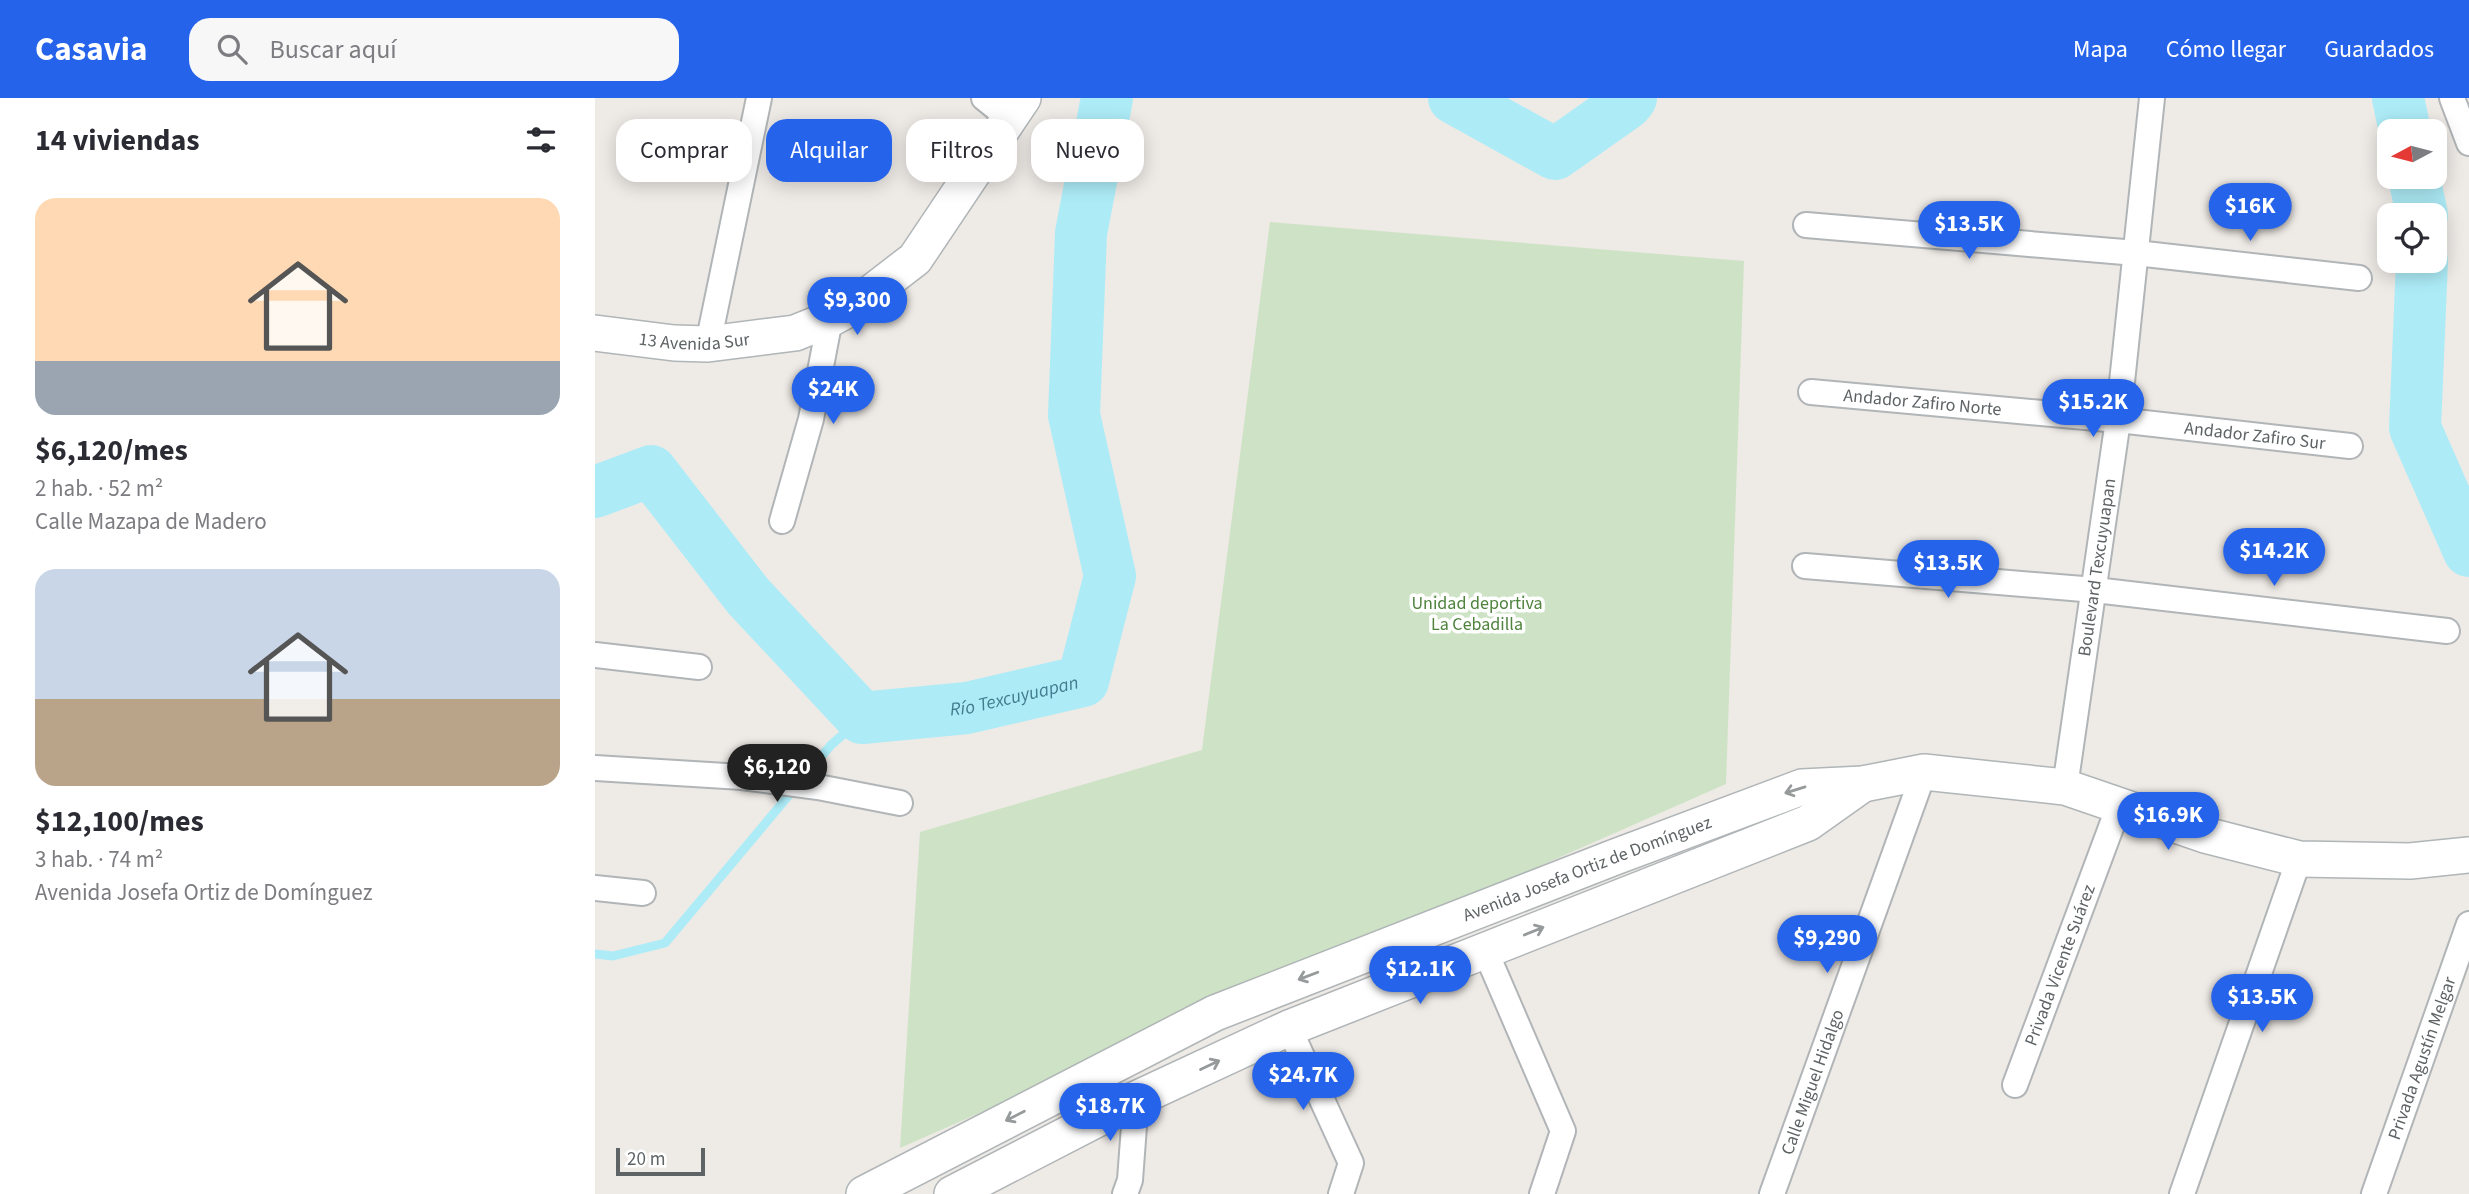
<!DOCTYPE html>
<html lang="es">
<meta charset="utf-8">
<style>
:root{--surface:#fff;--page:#f7f7f7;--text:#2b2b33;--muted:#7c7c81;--accent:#2563eb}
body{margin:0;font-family:"Source Sans 3",sans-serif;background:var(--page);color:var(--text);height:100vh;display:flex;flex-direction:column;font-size:26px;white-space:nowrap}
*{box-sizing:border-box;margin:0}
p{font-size:23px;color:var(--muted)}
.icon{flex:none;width:38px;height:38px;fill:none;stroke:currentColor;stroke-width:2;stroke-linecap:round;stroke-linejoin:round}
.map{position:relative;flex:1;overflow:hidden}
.drawer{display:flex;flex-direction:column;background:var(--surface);width:595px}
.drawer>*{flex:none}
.guide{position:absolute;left:21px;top:21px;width:665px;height:63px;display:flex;gap:14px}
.needle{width:46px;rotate:263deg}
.controls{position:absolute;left:1782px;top:21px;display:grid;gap:14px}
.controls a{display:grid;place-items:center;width:70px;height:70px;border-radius:14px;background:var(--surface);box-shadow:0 4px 18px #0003;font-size:35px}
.scale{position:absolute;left:21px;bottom:18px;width:89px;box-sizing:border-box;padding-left:7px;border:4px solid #5e6365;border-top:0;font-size:19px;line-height:24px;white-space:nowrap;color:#5e6365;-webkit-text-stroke:5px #fff;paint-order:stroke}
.price{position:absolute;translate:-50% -60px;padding:0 16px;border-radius:24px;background:var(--accent);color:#fff;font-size:23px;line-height:46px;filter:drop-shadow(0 2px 4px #0008)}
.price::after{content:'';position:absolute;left:50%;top:42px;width:21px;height:16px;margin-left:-10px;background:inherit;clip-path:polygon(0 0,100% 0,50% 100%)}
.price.active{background:#222;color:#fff}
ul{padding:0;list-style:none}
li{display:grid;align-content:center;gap:14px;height:371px;padding:0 35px}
li span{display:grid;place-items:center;height:217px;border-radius:21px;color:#555}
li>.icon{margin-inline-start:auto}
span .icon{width:126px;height:126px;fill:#fffc;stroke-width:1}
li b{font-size:30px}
h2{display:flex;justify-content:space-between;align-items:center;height:84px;padding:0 35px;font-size:30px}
.pill{padding:0 24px;border-radius:21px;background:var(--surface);box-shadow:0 4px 18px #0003;font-size:24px;line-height:63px}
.pill.active{background:var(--accent);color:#fff}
header{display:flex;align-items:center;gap:42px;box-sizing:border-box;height:98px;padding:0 35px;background:var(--accent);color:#fff}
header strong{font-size:33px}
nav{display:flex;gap:38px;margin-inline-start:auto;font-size:24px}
.search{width:490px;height:63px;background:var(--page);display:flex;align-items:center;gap:18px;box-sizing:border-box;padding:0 24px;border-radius:21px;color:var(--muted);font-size:26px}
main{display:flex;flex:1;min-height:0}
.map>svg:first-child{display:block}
.green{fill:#cee3c5}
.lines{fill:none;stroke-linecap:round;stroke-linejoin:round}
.stream{stroke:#adecf7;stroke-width:9}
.river{stroke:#adecf7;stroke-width:52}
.street-casing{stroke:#b1b5b7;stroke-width:28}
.secondary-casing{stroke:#b0b5b7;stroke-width:38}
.street{stroke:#fff;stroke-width:24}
.secondary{stroke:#fff;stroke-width:35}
.oneway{stroke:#969a9b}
.labels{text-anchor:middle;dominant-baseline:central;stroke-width:7;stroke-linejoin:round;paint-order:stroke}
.street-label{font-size:18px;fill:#5e6365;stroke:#fff}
.park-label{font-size:18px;fill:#4f833e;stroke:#fff}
.water-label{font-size:19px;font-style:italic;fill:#427d8f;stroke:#fff}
</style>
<header>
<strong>Casavia</strong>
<div class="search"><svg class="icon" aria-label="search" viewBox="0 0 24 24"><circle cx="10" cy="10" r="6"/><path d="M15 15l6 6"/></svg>Buscar aquí</div>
<nav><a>Mapa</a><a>Cómo llegar</a><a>Guardados</a></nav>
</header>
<main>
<section class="drawer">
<h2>14 viviendas<svg class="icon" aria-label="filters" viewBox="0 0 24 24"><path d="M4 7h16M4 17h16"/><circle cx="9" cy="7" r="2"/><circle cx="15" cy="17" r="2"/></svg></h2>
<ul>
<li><span style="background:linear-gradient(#ffd9b3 75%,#9aa5b1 0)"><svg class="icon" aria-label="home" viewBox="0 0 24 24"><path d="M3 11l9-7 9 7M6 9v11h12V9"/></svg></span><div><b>$6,120/mes</b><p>2 hab. · 52 m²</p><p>Calle Mazapa de Madero</p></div></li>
<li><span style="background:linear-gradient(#c9d6e8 60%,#b9a48a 0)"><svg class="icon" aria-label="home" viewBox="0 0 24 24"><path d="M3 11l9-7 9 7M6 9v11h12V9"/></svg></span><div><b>$12,100/mes</b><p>3 hab. · 74 m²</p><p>Avenida Josefa Ortiz de Domínguez</p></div></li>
</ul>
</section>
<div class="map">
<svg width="1874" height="1096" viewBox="0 0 1874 1096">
<rect width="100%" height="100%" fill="#eeeae6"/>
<!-- green -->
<path class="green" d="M675 124 1149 163 1131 686 305 1050 325 734 607 652Z"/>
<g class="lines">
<!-- stream -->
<path class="stream" d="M0 856 18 858 70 845 236 647 267 620"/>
<!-- river -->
<g class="river">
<path d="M859 0 960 56 1031 6 1036 0"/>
<path d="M1803 0 1810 33"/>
<path d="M1819 79 1827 117"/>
<path d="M1827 163 1820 330 1874 453"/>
<path id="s1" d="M0 394 56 373 153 498 267 620 372 610 488 583 515 478 479 317 486 135 512 0"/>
</g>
<defs>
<g id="street">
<path d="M389 0 415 21"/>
<path d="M1857 0 1874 45"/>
<path d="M1211 127 1541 155 1764 180"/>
<path d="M113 246 164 0"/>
<path id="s2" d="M1216 294 1523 322 1755 348"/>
<path d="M187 423 216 321 235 221"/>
<path d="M1210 468 1500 492 1852 533"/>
<path d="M0 557 104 569"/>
<path d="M0 670 147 679 223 689 305 705"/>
<path id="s3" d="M1470 689 1523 322 1557 0"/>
<path d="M0 790 48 795"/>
<path d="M890 852 968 1033 947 1096"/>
<path d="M694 930 756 1065 746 1096"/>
<path id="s4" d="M1420 987 1524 708"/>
<path d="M530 1096 535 1082 541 1001"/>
<path id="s5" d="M1177 1096 1329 674"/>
<path d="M1587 1096 1704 761"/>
<path id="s6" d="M1779 1096 1874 826"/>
</g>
<g id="secondary">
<path id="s7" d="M0 235 79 245 113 246 200 235 235 221 259 208 320 161 428 0"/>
<path id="s8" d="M269 1096 620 915 1020 759 1207 689 1268 686 1329 674 1470 689 1610 737 1704 761 1815 763 1874 757"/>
<path d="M357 1096 541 1001 694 930 1213 725 1268 686"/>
</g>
</defs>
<!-- street casing -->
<use href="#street" class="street-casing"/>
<!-- secondary casing -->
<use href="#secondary" class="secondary-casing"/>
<!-- street -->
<use href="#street" class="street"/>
<!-- secondary -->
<use href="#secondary" class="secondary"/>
</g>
<!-- one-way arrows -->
<defs><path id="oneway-shaft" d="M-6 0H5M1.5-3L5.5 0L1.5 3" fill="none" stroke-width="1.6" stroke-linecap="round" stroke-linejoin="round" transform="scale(1.75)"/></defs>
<g class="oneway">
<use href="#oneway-shaft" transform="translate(1200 692) rotate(163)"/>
<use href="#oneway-shaft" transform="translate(939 833) rotate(-22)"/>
<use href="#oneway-shaft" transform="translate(713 878) rotate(159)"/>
<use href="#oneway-shaft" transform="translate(615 967) rotate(-25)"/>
<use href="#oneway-shaft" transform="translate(420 1018) rotate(153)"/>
</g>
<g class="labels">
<!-- street labels -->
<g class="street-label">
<text stroke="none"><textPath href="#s7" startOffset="100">13 Avenida Sur</textPath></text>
<text stroke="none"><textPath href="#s2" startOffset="112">Andador Zafiro Norte</textPath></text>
<text stroke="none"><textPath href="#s2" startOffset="446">Andador Zafiro Sur</textPath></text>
<text stroke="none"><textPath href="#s3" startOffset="222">Boulevard Texcuyuapan</textPath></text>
<text stroke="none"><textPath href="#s8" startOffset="794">Avenida Josefa Ortiz de Domínguez</textPath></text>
<text stroke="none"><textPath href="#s4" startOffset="128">Privada Vicente Suárez</textPath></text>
<text stroke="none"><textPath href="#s6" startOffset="144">Privada Agustín Melgar</textPath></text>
<text stroke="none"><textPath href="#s5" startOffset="119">Calle Miguel Hidalgo</textPath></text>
</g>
<!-- park labels -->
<g class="park-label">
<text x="882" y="505">Unidad deportiva<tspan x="882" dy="21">La Cebadilla</tspan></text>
</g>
<!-- water labels -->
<g class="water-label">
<text stroke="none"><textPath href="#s1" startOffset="539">Río Texcuyuapan</textPath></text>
</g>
</g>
</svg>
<div class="controls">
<a><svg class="needle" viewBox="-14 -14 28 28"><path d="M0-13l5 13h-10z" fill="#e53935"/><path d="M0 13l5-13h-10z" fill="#7c7c81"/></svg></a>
<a><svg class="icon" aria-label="locate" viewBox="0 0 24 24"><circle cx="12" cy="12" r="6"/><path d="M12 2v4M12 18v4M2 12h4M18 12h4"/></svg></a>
</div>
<div class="scale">20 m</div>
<b class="price" style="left:1655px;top:145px">$16K</b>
<b class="price" style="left:1374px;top:163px">$13.5K</b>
<b class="price" style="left:262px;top:239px">$9,300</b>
<b class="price" style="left:238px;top:328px">$24K</b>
<b class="price" style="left:1498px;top:341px">$15.2K</b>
<b class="price" style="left:1679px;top:490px">$14.2K</b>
<b class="price" style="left:1353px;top:502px">$13.5K</b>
<b class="price active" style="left:182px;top:706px">$6,120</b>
<b class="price" style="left:1573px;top:754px">$16.9K</b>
<b class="price" style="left:1232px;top:877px">$9,290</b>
<b class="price" style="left:825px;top:908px">$12.1K</b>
<b class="price" style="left:1667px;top:936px">$13.5K</b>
<b class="price" style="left:708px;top:1014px">$24.7K</b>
<b class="price" style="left:515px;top:1045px">$18.7K</b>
<div class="guide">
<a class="pill">Comprar</a>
<a class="pill active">Alquilar</a>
<a class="pill">Filtros</a>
<a class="pill">Nuevo</a>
</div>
</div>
</main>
